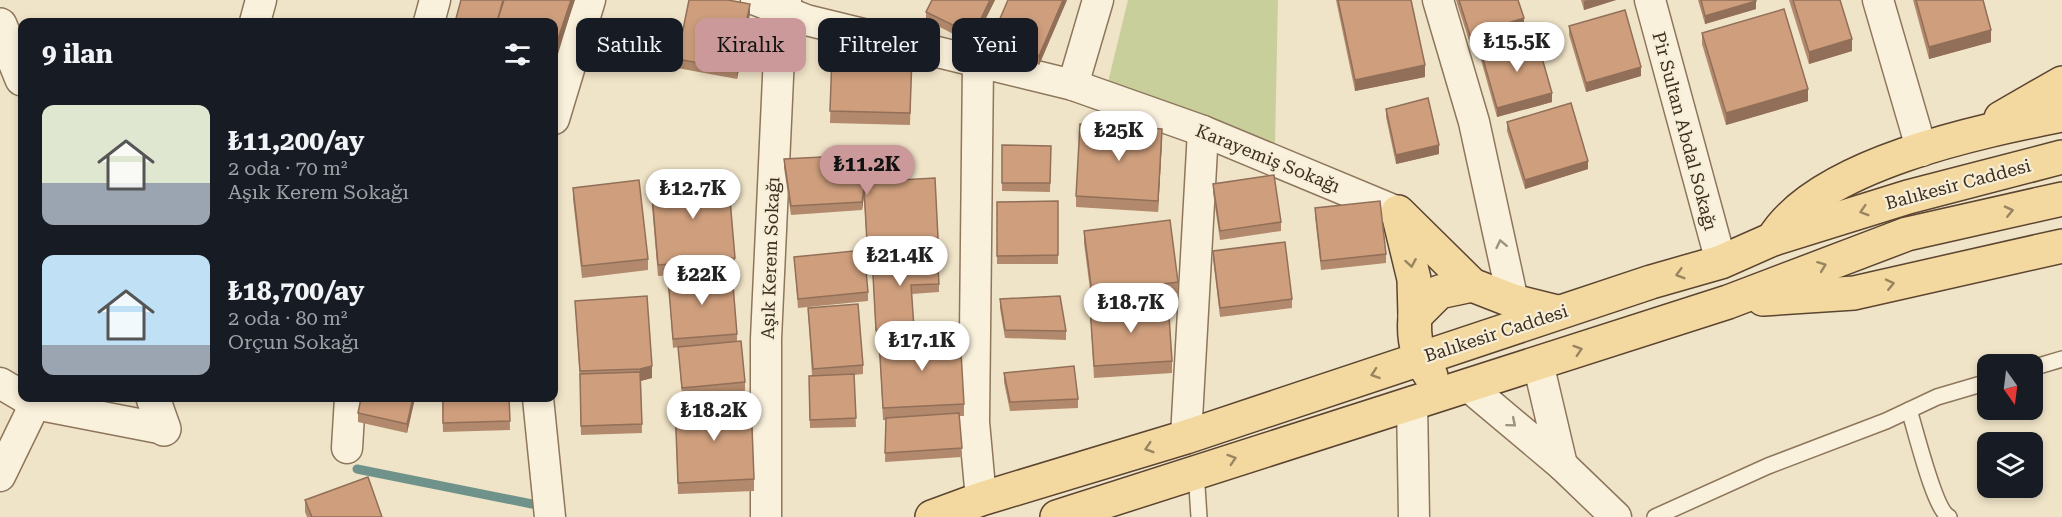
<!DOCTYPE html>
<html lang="tr">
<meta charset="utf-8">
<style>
:root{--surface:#171b24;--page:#242831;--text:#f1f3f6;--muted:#9ea1a6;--accent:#cc999b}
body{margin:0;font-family:"Roboto Serif",serif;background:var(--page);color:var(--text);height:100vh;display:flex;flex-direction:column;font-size:22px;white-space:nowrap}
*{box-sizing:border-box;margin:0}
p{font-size:20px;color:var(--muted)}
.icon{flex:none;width:33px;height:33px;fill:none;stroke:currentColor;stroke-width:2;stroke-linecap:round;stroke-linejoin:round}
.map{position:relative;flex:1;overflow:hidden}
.drawer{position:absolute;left:18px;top:18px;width:540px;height:384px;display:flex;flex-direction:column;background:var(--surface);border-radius:12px;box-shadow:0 3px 9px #0003}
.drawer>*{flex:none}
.top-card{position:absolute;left:576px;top:18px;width:570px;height:54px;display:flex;gap:12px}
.needle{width:39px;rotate:166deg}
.controls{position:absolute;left:1977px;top:354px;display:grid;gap:12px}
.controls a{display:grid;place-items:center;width:66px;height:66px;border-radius:12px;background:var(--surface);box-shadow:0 3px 9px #0003;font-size:30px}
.price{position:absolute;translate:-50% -51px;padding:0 14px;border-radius:21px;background:#fff;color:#222;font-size:20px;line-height:39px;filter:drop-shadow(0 2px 3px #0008)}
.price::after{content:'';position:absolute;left:50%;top:36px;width:18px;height:14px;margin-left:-9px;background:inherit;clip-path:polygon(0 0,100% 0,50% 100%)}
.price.active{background:var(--accent);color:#111}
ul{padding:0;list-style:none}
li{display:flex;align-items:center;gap:18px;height:150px;padding:0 24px}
li span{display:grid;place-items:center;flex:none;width:168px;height:120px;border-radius:12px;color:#555}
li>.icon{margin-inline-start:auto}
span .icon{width:72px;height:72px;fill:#fffc;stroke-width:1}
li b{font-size:26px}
h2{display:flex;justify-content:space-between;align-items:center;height:72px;padding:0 24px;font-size:26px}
.pill{padding:0 21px;border-radius:12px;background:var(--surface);box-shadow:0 3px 9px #0003;font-size:21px;line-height:54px}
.pill.active{background:var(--accent);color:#111}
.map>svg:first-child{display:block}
.green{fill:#c9cf9b}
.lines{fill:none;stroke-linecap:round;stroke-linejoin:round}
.stream{stroke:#6f938a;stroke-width:9}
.service-casing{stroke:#8d765c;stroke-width:18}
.minor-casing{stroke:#8d765c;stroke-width:33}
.tertiary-casing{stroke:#8d765c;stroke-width:36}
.primary-casing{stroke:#5b4430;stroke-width:36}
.service{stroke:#faf1dc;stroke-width:15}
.minor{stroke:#faf1dc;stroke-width:30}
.tertiary{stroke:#faf1dc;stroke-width:33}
.primary{stroke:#f3d9a0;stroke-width:33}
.wall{fill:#b2896c}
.shaded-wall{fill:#916f58}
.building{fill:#cf9f7d;stroke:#916f58;stroke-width:1.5}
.oneway{stroke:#988460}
.oneway2{stroke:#9c907e}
.labels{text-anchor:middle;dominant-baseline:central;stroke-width:4.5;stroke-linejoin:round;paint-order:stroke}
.street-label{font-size:18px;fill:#3d2e20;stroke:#f7eed8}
</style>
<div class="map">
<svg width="2062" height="517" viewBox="0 0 2062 517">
<rect width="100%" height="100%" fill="#f0e4c8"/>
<!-- green -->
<path class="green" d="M1128 0H1278L1275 145 1107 86Z"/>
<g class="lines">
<!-- stream -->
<path class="stream" d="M357 469 532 504"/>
<defs>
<g id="service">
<path d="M2032 368 2062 359"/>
<path d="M1909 410C1916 431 1934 509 1949 517"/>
<path d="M1196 471 1199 517"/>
<path d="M1655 517 1768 466 1886 421 1937 397 1988 382"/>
</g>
<g id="minor">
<path d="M756 0 806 20 1073 85 1203 131 1398 212"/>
<path d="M1438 0 1474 122 1513 301"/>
<path d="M1650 0 1721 262"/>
<path d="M1878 0 1922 151"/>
<path d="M255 22 261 0"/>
<path d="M429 22 435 0"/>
<path d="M978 64 974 422 981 499"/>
<path d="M1073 85 1098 0"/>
<path d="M554 119 590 0"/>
<path d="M0 383 22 396"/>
<path d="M1468 386 1562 465 1538 363"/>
<path d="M538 398 550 517"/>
<path d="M1412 402 1414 517"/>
<path d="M35 404 164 429"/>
<path d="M1186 437 1203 131"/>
<path d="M347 448 350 398"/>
<path d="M1562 465 1616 517"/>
<path d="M0 476 35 404 25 398"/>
<path d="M766 517V339L781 12 786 0"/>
</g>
<g id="tertiary">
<path d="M0 25 22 79"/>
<path d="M153 398 164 429"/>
</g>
<g id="primary">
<path d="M2001 118 2062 83"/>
<path d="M1398 212 1472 285 1513 301 1557 312"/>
<path d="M1398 213 1414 279 1415 316"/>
<path d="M1773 239C1818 164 1981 131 2062 115"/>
<path d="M1763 299 1854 293 2062 246"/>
<path d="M1431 376C1417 356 1413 340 1415 316L1439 292 1472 285"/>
<path d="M932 517 981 499 1186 437 1651 282 1721 262 1773 239 1908 197 2062 157"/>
<path d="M1057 517 1728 302 1907 234 2062 199"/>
</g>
</defs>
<!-- service casing -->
<use href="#service" class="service-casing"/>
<!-- minor casing -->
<use href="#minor" class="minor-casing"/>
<!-- tertiary casing -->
<use href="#tertiary" class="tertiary-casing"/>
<!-- primary casing -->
<use href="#primary" class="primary-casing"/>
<!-- service -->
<use href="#service" class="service"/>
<!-- minor -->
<use href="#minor" class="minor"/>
<!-- tertiary -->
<use href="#tertiary" class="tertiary"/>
<!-- primary -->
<use href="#primary" class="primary"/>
</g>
<!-- wall -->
<g class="wall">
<path d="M995 0 973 44 926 20V12Z"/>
<path d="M1067 0 1039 65 992 45V37Z"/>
<path d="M1336 0H1411L1425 77 1355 91Z"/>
<path d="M1456 0H1518L1524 27 1470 44Z"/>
<path d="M1581 0H1616L1584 10Z"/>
<path d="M1698 0H1756V9L1705 24Z"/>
<path d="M1789 0H1840L1852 51 1809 64Z"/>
<path d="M1913 0H1983L1991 42 1929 59Z"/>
<path d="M750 13 737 79 677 68V59Z"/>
<path d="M1569 26 1641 76 1586 92 1569 35Z"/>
<path d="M1702 33 1808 101 1726 125 1702 44Z"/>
<path d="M1481 52 1552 102 1497 117 1481 60Z"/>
<path d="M832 55 912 57 910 125 830 123Z"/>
<path d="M1386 109 1439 154 1396 164 1386 117Z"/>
<path d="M1507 122 1588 169 1525 189 1507 131Z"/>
<path d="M1162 140 1158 212 1076 207V196Z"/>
<path d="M1002 145 1051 146 1050 192 1002 191Z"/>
<path d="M784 159 864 182 938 238V247L867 250 864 196 862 210 791 215 784 168Z"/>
<path d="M651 183 735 258V270L658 276 651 194Z"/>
<path d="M1213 184 1281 222V231L1220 240 1213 193Z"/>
<path d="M573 188 648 259V270L582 278 573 199Z"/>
<path d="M1058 201V264H997V202Z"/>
<path d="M1315 208 1386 254V263L1321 270 1315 216Z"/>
<path d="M1084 231 1178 282V293L1092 305 1084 243Z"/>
<path d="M1213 251 1292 299V308L1220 317 1213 259Z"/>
<path d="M794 257 868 292V301L798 308Z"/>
<path d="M872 257 939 284V292L912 294 914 337 876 339Z"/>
<path d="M668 278 737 334V341L745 382V391L682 397 678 347 673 348Z"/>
<path d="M1000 299 1066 331V340L1005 338 1000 308Z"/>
<path d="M575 301 652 378 641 381 642 433 581 435 580 383Z"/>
<path d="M1090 307 1172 361V373L1094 378Z"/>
<path d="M808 308 863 365V374L854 375 856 427 810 428 809 384 812 376Z"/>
<path d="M879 340 964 404V416H959L962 457 885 462 886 420H883Z"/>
<path d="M1004 373 1078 399V408L1010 411 1004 382Z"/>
<path d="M415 398 407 433 358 422V413Z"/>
<path d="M442 398H509L510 430 443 432Z"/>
<path d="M675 404 754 479V491L678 494Z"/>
<path d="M305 500 382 517H307L305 512Z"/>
</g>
<!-- shaded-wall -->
<g class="shaded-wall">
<path d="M571 0H575L554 63V51Z"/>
<path d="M990 0H995L973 44V35Z"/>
<path d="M1063 0H1067L1039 65V56Z"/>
<path d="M1588 0H1616L1584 10V1Z"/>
<path d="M1756 1V9L1705 24V16Z"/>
<path d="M750 4V13L737 79V70Z"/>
<path d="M1524 18V27L1470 44V35Z"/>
<path d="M1991 30V42L1929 59V47Z"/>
<path d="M1852 39V51L1809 64V52Z"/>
<path d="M1425 65V77L1355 91V80Z"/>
<path d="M1641 67V76L1586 92V83Z"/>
<path d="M1808 89V101L1726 125V113Z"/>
<path d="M1552 93V102L1497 117V108Z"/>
<path d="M1162 129V140L1158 212V201Z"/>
<path d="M1439 145V154L1396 164V155Z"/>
<path d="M1588 161V169L1525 189V180Z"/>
<path d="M864 188V196L862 210V202Z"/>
<path d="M652 366V378L640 381V369Z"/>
<path d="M413 398H415L407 433V424Z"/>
</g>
<!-- building -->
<g class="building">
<path d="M461 0H503L497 22H455Z"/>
<path d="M504 0H571L554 51V22H497Z"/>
<path d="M689 0H728L750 4 737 70 677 59Z"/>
<path d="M932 0H990L973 35 926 12Z"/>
<path d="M1008 0H1063L1039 56 992 37Z"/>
<path d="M1338 0H1411L1425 65 1355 80Z"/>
<path d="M1459 0H1518L1524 18 1470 35Z"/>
<path d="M1701 0H1756V1L1705 16Z"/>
<path d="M1793 0H1840L1852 39 1809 52Z"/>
<path d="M1916 0H1983L1991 30 1929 47Z"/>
<path d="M1784 9 1808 89 1726 113 1702 33Z"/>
<path d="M1625 10 1641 67 1586 83 1569 26Z"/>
<path d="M1536 37 1552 93 1497 108 1481 52Z"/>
<path d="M832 55 912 57 910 113 830 111Z"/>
<path d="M1428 98 1439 145 1396 155 1386 109Z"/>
<path d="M1571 103 1588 161 1525 180 1507 122Z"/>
<path d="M1080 124 1162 129 1158 201 1076 196Z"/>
<path d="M1002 145 1051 146 1050 183H1002Z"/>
<path d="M861 155 864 182 935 178 938 238 867 242 864 188 862 202 791 206 784 159Z"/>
<path d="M1274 175 1281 222 1220 231 1213 184Z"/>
<path d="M728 176 735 258 658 265 651 183Z"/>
<path d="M639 180 648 259 582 266 573 188Z"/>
<path d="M1058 201V255L997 256V202Z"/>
<path d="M1380 201 1386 254 1321 261 1315 208Z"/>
<path d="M1170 220 1178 282 1092 293 1084 231Z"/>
<path d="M1285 242 1292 299 1220 308 1213 251Z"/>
<path d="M864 250 868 292 798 299 794 257Z"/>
<path d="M937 253 939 284 911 285 914 328 876 330 872 257Z"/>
<path d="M732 273 737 334 673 339 668 278Z"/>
<path d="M647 296 652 366 640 369 580 371 575 301Z"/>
<path d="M1060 296 1066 331 1005 330 1000 299Z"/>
<path d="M1168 301 1172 361 1094 366 1090 307Z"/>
<path d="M858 304 863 365 813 369 808 308Z"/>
<path d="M960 335 964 404 883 408 879 340Z"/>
<path d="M741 341 745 382 682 388 678 347Z"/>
<path d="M1074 366 1078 399 1010 402 1004 373Z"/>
<path d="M640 372 642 424 581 426 580 374Z"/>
<path d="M854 374 856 418 810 420 809 376Z"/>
<path d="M361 398H413L407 424 358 413Z"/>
<path d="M443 398H509L510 421 443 423Z"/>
<path d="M751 400 754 479 678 483 675 404Z"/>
<path d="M959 413 962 448 885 453 886 418Z"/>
<path d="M368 477 382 517H312L305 500Z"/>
</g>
<!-- one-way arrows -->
<defs><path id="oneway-chevron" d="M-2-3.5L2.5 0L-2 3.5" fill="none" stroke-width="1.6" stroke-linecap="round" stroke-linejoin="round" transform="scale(1.5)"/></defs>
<g class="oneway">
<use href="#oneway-chevron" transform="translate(1864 211) rotate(163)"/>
<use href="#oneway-chevron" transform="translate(2009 211) rotate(-13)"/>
<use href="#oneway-chevron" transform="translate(1411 263) rotate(80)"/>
<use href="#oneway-chevron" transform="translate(1822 266) rotate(-21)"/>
<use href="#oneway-chevron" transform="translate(1680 274) rotate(164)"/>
<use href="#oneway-chevron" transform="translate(1890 284) rotate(-13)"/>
<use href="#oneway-chevron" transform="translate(1578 350) rotate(-18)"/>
<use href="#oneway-chevron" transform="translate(1375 374) rotate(161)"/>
<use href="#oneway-chevron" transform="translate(1149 448) rotate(163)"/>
<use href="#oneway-chevron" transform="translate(1232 459) rotate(-18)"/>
</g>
<g class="oneway2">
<use href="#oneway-chevron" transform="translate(1501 244) rotate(-102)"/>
<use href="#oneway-chevron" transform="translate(1512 423) rotate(40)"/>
</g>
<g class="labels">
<!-- street labels -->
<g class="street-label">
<text transform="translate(1685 131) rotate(75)">Pir Sultan Abdal Sokağı</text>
<text transform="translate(1268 158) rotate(22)">Karayemiş Sokağı</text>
<text transform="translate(1958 184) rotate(-15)">Balıkesir Caddesi</text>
<text transform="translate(770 258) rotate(-88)">Aşık Kerem Sokağı</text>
<text transform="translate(1496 333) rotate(-18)">Balıkesir Caddesi</text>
</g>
</g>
</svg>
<div class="controls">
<a><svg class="needle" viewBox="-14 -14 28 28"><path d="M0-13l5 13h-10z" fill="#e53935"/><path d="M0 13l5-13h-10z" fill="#9ea1a6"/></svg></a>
<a><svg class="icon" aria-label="layers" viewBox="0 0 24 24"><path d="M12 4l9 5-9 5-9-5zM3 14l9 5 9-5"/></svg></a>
</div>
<b class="price" style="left:1517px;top:73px">₺15.5K</b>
<b class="price" style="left:1119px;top:162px">₺25K</b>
<b class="price active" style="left:867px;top:196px">₺11.2K</b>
<b class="price" style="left:693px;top:220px">₺12.7K</b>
<b class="price" style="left:900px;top:287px">₺21.4K</b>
<b class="price" style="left:702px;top:306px">₺22K</b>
<b class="price" style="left:1131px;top:334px">₺18.7K</b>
<b class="price" style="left:922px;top:372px">₺17.1K</b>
<b class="price" style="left:714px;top:442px">₺18.2K</b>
<div class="top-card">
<a class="pill">Satılık</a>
<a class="pill active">Kiralık</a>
<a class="pill">Filtreler</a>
<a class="pill">Yeni</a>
</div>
<section class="drawer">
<h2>9 ilan<svg class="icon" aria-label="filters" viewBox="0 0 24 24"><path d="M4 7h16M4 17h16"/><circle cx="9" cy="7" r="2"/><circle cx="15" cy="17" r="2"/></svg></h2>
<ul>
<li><span style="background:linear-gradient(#dfe7d0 65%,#9aa5b1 0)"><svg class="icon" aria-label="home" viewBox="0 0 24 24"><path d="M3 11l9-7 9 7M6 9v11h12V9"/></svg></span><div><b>₺11,200/ay</b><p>2 oda · 70 m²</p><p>Aşık Kerem Sokağı</p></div></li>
<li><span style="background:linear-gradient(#bfe0f5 75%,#9aa5b1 0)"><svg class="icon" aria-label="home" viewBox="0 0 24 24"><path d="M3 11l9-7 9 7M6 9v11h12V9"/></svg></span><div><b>₺18,700/ay</b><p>2 oda · 80 m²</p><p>Orçun Sokağı</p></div></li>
</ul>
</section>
</div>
